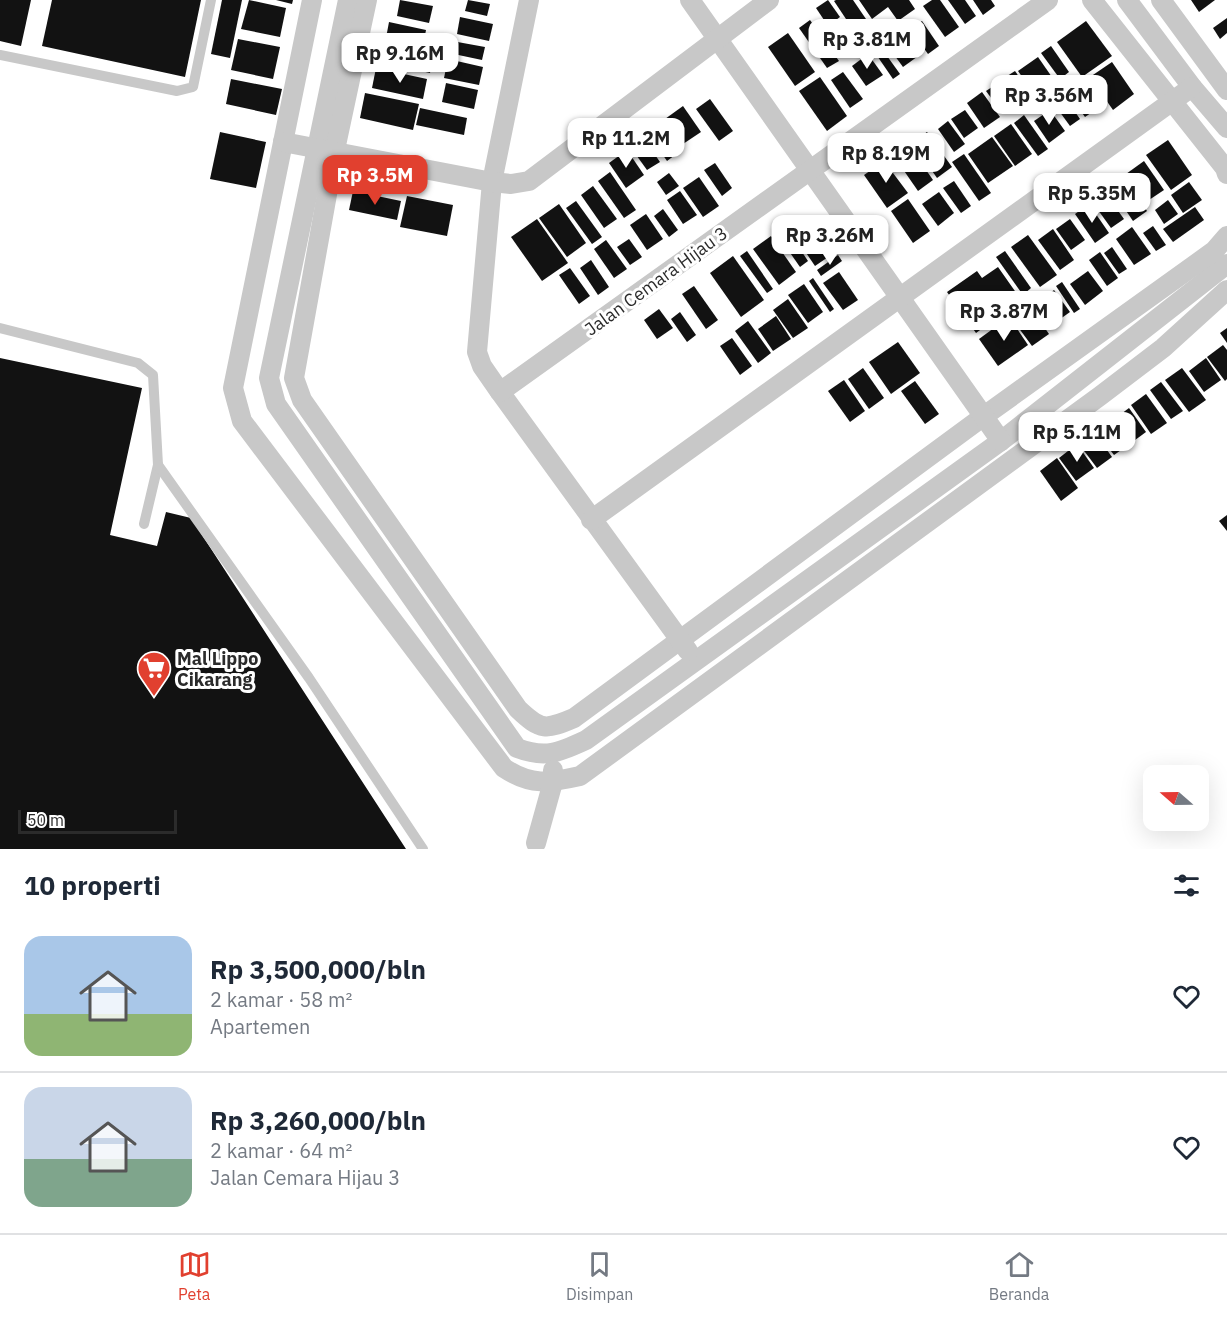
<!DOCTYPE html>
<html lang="id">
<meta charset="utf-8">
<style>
:root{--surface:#fff;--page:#f2f2f3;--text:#1f2937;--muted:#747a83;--line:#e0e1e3;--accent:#e1402f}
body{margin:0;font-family:"IBM Plex Sans",sans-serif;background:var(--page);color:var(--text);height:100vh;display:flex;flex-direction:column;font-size:22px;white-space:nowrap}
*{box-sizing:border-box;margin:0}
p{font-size:20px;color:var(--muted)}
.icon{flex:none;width:33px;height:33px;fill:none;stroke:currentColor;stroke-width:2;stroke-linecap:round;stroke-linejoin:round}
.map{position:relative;height:849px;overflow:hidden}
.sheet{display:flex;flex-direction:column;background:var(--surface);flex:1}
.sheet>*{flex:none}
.needle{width:39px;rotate:290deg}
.buttons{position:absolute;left:1143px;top:765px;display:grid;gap:12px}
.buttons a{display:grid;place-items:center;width:66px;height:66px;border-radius:12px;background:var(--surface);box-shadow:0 6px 24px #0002;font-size:30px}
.scale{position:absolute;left:18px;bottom:15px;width:159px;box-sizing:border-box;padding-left:6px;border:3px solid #2b2b2b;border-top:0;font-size:16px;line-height:21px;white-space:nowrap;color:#2b2b2b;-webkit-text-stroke:4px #fff;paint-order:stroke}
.price{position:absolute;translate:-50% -51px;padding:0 14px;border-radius:12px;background:#fff;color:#222;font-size:20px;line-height:39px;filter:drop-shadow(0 2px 3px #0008)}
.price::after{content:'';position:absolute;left:50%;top:36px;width:18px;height:14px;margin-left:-9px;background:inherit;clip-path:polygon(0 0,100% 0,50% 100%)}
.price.on{background:var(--accent);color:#fff}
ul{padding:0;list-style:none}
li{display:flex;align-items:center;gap:18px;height:150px;padding:0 24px}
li+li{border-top:2px solid var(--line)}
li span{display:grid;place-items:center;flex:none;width:168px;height:120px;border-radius:18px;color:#555}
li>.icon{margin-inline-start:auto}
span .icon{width:72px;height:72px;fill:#fffc;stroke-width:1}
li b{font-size:26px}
h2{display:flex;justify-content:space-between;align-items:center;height:72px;padding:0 24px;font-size:26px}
.menu{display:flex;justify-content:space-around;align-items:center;height:84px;border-top:2px solid var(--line);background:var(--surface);font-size:16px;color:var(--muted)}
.menu a{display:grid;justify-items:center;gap:3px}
.menu .on{color:var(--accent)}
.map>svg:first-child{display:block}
.building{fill:#121212}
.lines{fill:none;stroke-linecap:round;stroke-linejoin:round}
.lane{stroke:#c8c8c8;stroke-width:10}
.street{stroke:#c8c8c8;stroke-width:20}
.labels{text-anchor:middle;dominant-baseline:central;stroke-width:6;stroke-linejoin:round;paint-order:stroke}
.street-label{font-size:18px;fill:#2b2b2b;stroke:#fff}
.poi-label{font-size:18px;font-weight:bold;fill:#2b2b2b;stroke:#fff;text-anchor:start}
</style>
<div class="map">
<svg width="1227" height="849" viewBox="0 0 1227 849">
<rect width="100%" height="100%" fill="#fff"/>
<!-- building -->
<g class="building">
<path d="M0 0H31L21 46 0 41Z"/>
<path d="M52 0H201L185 77 42 46Z"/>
<path d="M222 0H242L230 58 211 54Z"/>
<path d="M249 0 286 8 280 37 241 29Z"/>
<path d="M276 0H293L292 4Z"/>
<path d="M400 0 433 6 429 23 397 16Z"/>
<path d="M468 0 490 4 487 16 465 11Z"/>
<path d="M828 0 840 17 828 26 816 8Z"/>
<path d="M836 0H853L866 19 852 28 834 1Z"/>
<path d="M859 0H909L915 9 898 21 888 7 872 19Z"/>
<path d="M932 0H940L959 27 945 37 923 6Z"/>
<path d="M948 0H965L976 16 965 24Z"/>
<path d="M973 0H991L995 6 983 15Z"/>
<path d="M1191 0H1215L1199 12Z"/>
<path d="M460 17 493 24 489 41 457 34Z"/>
<path d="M1227 18V33L1220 39 1213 28Z"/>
<path d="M810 20 839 61 827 68 799 28Z"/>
<path d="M922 21 939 46 928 54 910 29Z"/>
<path d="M1086 21 1112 56 1082 77 1057 42Z"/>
<path d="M389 22 426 30 422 51 385 43Z"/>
<path d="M903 28 921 54 903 67 884 41Z"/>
<path d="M788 33 815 72 795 86 768 47Z"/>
<path d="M238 39 280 47 273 79 231 70Z"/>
<path d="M452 41 485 47 482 60 449 53Z"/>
<path d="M877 42 900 74 893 79 871 47Z"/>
<path d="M1051 46 1069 72 1060 79 1041 53Z"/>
<path d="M383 47 433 58 430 73 380 62Z"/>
<path d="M868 54 883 75 866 86 852 66Z"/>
<path d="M1038 57 1054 80 1034 94 1018 71Z"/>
<path d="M448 59 483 67 479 85 444 78Z"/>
<path d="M1112 62 1134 94 1113 110 1090 77Z"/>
<path d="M376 68 427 79 423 99 372 88Z"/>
<path d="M1015 71 1031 94 1021 101 1004 78Z"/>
<path d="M843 72 863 99 850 108 831 80Z"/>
<path d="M820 77 847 116 827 131 799 91Z"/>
<path d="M231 79 282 89 276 115 226 104Z"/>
<path d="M1001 81 1014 100 1000 110 986 91Z"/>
<path d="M1083 81 1101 106 1085 117 1067 92Z"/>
<path d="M446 83 478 90 474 109 442 102Z"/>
<path d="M982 92 1000 117 984 128 967 103Z"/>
<path d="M365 93 419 104 413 130 360 118Z"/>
<path d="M1065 97 1080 119 1070 126 1054 104Z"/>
<path d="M710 99 733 131 719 141 696 109Z"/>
<path d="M683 106 701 132 683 144 665 119Z"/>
<path d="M420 108 467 118 464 135 416 125Z"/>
<path d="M965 110 978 128 964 138 951 119Z"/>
<path d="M1050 110 1065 131 1049 143 1034 121Z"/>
<path d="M1024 115 1048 149 1038 156 1014 123Z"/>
<path d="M948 121 965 144 954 152 938 129Z"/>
<path d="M1011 124 1032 154 1015 166 994 136Z"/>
<path d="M662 128 679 152 667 161 650 136Z"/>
<path d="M220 132 266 142 256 188 210 179Z"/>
<path d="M927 132 952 167 937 178 912 142Z"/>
<path d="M992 137 1013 166 988 183 968 154Z"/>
<path d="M1168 140 1192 175 1171 190 1146 155Z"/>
<path d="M906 141 933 180 918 191 891 152Z"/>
<path d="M647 143 660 162 647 170 634 152Z"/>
<path d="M627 150 644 175 626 188 609 163Z"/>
<path d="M964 154 991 193 979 201 952 162Z"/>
<path d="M884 161 908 193 887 208 864 175Z"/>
<path d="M1144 161 1164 190 1146 202 1126 174Z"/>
<path d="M715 163 732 188 722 196 704 170Z"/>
<path d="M610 172 636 210 624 218 598 181Z"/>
<path d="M669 173 679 186 666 195 657 182Z"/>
<path d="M699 177 719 206 703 217 683 188Z"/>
<path d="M1125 180 1147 211 1133 221 1112 190Z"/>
<path d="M954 181 971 206 961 213 943 188Z"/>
<path d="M1189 182 1202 200 1183 213 1171 195Z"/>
<path d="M593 186 617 219 604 228 581 195Z"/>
<path d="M353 191 401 201 397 220 349 210Z"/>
<path d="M680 191 697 215 683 224 667 200Z"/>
<path d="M939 192 954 213 938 226 922 204Z"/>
<path d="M1106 194 1124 219 1111 228 1093 203Z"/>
<path d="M407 196 453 205 447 236 400 227Z"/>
<path d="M908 199 930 231 913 243 891 211Z"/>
<path d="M1168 200 1178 214 1164 224 1155 210Z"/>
<path d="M576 201 602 237 592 244 566 208Z"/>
<path d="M559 204 586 243 567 257 539 218Z"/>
<path d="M1089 204 1109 233 1095 243 1075 214Z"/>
<path d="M1195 207 1204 220 1173 242 1163 229Z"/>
<path d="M663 209 678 230 669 237 654 216Z"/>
<path d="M646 214 663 239 647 250 630 225Z"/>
<path d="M537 219 568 263 542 281 511 237Z"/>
<path d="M1070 219 1085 240 1071 250 1056 229Z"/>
<path d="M812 222 834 253 815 266 794 235Z"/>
<path d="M1153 226 1166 245 1156 251 1143 233Z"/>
<path d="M1132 227 1151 254 1134 265 1116 239Z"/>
<path d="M1053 229 1074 260 1060 270 1038 240Z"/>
<path d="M788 231 808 261 800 267 779 237Z"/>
<path d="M1028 235 1057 275 1040 287 1011 247Z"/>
<path d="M771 236 796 272 779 285 753 249Z"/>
<path d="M629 239 642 257 630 265 617 247Z"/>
<path d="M606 240 627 269 614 278 594 249Z"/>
<path d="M1112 247 1127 269 1119 274 1104 253Z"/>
<path d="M747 251 773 289 767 293 740 256Z"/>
<path d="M1005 251 1031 288 1023 295 996 257Z"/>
<path d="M1100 252 1118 278 1107 286 1089 260Z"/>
<path d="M838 255 842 261 821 276 817 270Z"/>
<path d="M733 256 764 300 741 317 710 273Z"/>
<path d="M591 260 609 287 598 295 580 268Z"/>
<path d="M998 267 1017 294 1002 305 1006 311 976 333 947 292 977 271 982 278Z"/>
<path d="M570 268 590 296 579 304 559 275Z"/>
<path d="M1088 271 1103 291 1085 305 1070 284Z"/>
<path d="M839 272 858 300 843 310 823 283Z"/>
<path d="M813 278 834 309 830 312 809 281Z"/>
<path d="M1062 282 1080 309 1074 313 1056 286Z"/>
<path d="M804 284 823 312 808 323 788 295Z"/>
<path d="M694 286 718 320 706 329 682 294Z"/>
<path d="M1054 290 1070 312 1049 327 1034 305Z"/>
<path d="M788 299 808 328 793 338 773 310Z"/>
<path d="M659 309 673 328 657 339 644 320Z"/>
<path d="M1033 311 1049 334 1032 346 1015 323Z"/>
<path d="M680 312 696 335 687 342 671 319Z"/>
<path d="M776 316 791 339 773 351 758 329Z"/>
<path d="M1009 317 1028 345 998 366 979 339Z"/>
<path d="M748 321 771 353 758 363 735 331Z"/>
<path d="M1227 328V343L1220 333Z"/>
<path d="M732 338 752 366 740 375 720 346Z"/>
<path d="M898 342 920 373 891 394 869 362Z"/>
<path d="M1223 345 1227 350V379L1225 381 1207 357Z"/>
<path d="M0 358 142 388 110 535 157 546 166 512 191 518 406 849H0Z"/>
<path d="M1206 358 1221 380 1204 392 1189 371Z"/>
<path d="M863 368 884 398 869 409 848 379Z"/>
<path d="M1182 368 1206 400 1189 412 1165 380Z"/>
<path d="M844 380 865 411 850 422 828 391Z"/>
<path d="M915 381 939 414 925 424 901 391Z"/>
<path d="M1161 382 1183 411 1171 419 1150 390Z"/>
<path d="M1146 394 1167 423 1151 434 1131 405Z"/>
<path d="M1129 408 1146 432 1131 443 1113 420Z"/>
<path d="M1105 414 1127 446 1114 455 1091 425Z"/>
<path d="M1092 429 1112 457 1097 468 1076 440Z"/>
<path d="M1077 444 1094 468 1076 481 1059 458Z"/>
<path d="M1057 458 1078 488 1061 501 1040 471Z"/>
<path d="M1227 515V531L1219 521Z"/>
</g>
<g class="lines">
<!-- lane -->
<g class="lane">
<path d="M0 55 177 91 193 87 211 0"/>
<path d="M0 328 138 363 153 375 158 465 144 524"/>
<path d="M158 465 309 678 423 849"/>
</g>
<!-- street -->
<g class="street">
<path d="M312 0 233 388 242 421 504 768C531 786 549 783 580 776L1100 396 1163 348 1227 290"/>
<path d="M348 0 269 378 276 404 517 748C546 759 560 752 586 740L1001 441 1227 264"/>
<path d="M367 0 335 150 294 378 302 400 518 709C541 731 546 730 574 718L984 416 1214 251 1227 236"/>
<path d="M529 0 492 182 477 352 482 366 500 392 688 651"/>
<path d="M690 0 1001 441"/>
<path d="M1092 0 1225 168 1227 174"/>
<path d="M1127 0 1192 87 1227 128"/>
<path d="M1161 0 1227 90"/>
<path d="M283 142 492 182 511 184 529 181 769 0"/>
<path d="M500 392 1048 0"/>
<path d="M591 520 1192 87"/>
<path d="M536 843 553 782V770"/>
</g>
</g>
<!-- icons -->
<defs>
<symbol id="supermarket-pin" viewBox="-11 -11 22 30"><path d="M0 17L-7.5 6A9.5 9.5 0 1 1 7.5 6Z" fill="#e1402f" stroke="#fff"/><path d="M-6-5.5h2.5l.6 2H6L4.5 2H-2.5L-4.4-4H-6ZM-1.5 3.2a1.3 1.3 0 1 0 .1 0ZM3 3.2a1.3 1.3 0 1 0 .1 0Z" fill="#fff"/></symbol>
</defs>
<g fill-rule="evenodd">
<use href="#supermarket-pin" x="135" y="649" width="38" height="52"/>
</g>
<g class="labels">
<!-- street labels -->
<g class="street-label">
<text transform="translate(656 281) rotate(-36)">Jalan Cemara Hijau 3</text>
</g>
<!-- poi labels -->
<g class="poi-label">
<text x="177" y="658">Mal Lippo<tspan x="177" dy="21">Cikarang</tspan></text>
</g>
</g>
</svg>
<div class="buttons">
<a><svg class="needle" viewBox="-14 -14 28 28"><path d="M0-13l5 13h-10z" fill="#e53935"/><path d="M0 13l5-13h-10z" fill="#747a83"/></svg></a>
</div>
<div class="scale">50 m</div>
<b class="price" style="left:867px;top:70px">Rp 3.81M</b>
<b class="price" style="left:400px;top:84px">Rp 9.16M</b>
<b class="price" style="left:1049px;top:126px">Rp 3.56M</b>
<b class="price" style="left:626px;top:169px">Rp 11.2M</b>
<b class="price" style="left:886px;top:184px">Rp 8.19M</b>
<b class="price on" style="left:375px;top:206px">Rp 3.5M</b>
<b class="price" style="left:1092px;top:224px">Rp 5.35M</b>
<b class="price" style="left:830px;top:266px">Rp 3.26M</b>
<b class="price" style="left:1004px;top:342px">Rp 3.87M</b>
<b class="price" style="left:1077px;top:463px">Rp 5.11M</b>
</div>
<section class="sheet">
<h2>10 properti<svg class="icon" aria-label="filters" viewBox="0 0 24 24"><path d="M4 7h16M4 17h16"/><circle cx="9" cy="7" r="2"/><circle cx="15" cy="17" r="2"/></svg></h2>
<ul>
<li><span style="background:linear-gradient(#a9c7e8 65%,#8fb573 0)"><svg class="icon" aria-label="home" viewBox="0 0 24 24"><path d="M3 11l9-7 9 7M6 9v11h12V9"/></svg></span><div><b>Rp 3,500,000/bln</b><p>2 kamar · 58 m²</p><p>Apartemen</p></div><svg class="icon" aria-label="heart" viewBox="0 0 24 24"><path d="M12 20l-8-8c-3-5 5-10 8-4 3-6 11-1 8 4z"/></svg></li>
<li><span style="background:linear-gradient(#c9d6e8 60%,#7fa58c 0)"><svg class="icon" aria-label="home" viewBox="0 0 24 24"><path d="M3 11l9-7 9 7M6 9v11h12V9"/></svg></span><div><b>Rp 3,260,000/bln</b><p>2 kamar · 64 m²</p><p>Jalan Cemara Hijau 3</p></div><svg class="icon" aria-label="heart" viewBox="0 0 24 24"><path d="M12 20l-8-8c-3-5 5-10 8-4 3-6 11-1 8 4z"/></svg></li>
</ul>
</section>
<nav class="menu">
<a class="on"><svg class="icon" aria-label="map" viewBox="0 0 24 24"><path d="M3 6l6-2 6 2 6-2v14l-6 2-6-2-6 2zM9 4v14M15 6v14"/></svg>Peta</a>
<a><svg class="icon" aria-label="saved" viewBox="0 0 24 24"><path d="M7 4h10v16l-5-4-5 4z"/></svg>Disimpan</a>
<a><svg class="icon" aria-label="home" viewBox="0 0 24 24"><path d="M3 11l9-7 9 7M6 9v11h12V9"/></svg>Beranda</a>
</nav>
